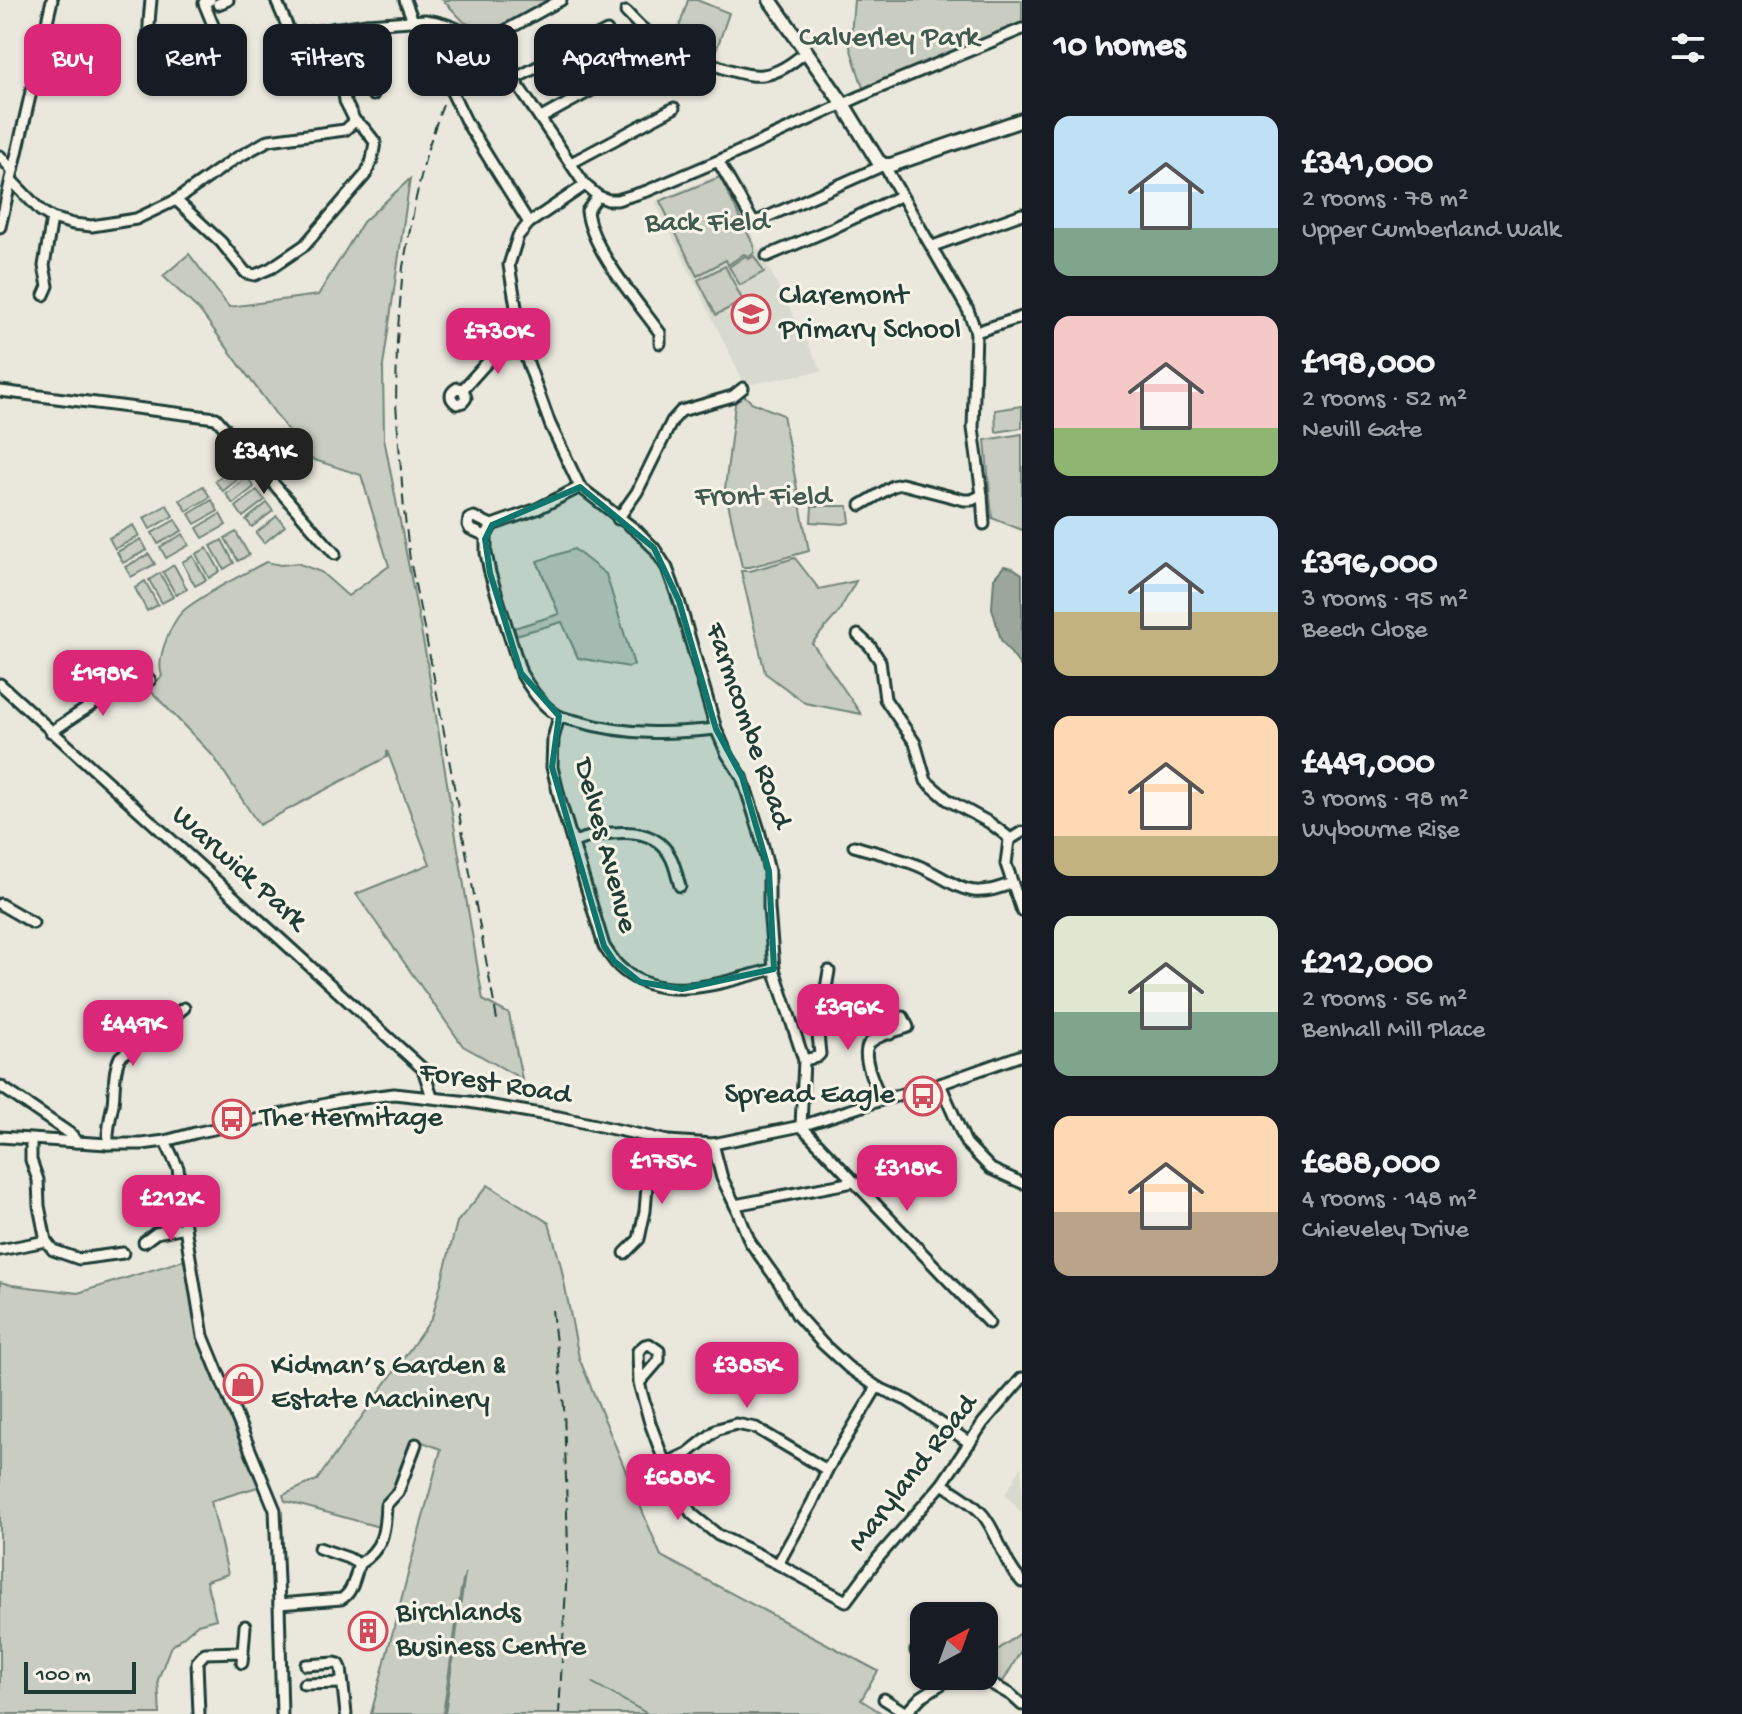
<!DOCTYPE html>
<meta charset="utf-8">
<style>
:root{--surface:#171b24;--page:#20242c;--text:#f1f3f6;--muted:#9ea1a6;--accent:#db2777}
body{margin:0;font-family:"Gochi Hand",sans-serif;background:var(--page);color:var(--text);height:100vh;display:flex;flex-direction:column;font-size:30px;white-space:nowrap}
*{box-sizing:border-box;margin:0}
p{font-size:26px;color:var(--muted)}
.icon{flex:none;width:44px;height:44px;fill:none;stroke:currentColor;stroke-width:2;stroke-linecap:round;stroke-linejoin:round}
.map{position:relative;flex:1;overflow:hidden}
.details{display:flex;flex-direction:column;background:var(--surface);width:720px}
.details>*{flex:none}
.guide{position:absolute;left:24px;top:24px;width:760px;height:72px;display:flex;gap:16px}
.needle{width:52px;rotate:41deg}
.tools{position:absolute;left:910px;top:1602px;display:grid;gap:16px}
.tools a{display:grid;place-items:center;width:88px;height:88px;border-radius:16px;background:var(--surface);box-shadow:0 2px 6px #0004;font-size:40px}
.scale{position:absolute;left:24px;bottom:20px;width:112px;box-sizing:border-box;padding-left:8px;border:4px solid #1f3d34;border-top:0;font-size:22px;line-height:28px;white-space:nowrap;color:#1f3d34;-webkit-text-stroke:6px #f7f3e8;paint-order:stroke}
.price{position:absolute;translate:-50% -68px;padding:0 18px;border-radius:16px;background:var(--accent);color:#fff;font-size:26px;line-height:52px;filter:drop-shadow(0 2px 4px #0008)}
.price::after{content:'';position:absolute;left:50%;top:48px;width:24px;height:18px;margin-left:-12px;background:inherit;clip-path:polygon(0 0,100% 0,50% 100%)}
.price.selected{background:#222;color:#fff}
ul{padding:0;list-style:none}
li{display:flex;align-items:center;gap:24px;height:200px;padding:0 32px}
li span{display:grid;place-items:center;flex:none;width:224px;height:160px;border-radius:16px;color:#555}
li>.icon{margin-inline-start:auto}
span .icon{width:96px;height:96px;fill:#fffc;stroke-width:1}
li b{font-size:34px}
h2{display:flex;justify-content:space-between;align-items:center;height:96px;padding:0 32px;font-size:34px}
.chip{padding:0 28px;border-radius:16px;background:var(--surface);box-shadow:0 2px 6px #0004;font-size:28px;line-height:72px}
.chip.selected{background:var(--accent);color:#fff}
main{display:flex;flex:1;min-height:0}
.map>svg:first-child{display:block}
.built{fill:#d9dacf}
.green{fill:#c8ccc1;stroke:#74847a;stroke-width:2}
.water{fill:#9ca69c;stroke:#6a7c72;stroke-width:2}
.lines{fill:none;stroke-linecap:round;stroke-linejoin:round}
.stream{stroke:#6a7c72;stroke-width:2}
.minor-casing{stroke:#1f3d34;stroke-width:15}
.major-casing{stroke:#1f3d34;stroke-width:18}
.minor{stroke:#f7f3e8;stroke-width:9}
.major{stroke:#f7f3e8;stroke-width:12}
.rail{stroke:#1f3d34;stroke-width:2;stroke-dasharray:12 6;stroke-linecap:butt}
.marked{fill:#0f766e;fill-opacity:0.2;stroke:#0f766e;stroke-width:6;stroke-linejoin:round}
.labels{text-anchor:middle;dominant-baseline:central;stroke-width:6;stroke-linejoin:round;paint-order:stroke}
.park-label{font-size:30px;fill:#415a50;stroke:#f7f3e8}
.poi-label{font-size:30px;fill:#1f3d34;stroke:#f7f3e8;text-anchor:start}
.street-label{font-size:30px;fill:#1f3d34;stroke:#f7f3e8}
</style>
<main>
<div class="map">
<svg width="1022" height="1714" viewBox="0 0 1022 1714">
<rect width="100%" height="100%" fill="#eae8dd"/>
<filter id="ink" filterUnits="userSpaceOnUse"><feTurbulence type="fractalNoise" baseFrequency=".0125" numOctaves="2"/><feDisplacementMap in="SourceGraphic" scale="16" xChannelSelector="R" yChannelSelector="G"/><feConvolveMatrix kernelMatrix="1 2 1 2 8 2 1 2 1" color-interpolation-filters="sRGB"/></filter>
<g filter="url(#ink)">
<!-- built -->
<g class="built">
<path d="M720 174 822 371 745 385 655 201Z"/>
<path d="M1022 1466V1514L1005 1494Z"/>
</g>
<!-- green -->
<g class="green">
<path d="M443 0H551L491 33 464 22Z"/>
<path d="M688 0H697L729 13 716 51 676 37Z"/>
<path d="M854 0H1022V25L864 91 850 47Z"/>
<path d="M720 177 754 246V253L749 257 744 254 728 265 726 260 697 276 660 201Z"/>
<path d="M410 179 383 366 384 438 426 656 483 1000 509 1014 522 1079 463 1046 356 894 430 864 387 751V757L259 825 214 757 149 689 162 676C155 658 173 617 188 607 212 589 240 576 266 562L281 565 297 563 321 572 348 596 389 566 361 475 308 458 200 311 163 276 189 254 229 307 318 295 363 222Z"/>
<path d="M745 256 749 259 754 256 764 272 740 285 729 267Z"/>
<path d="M725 266 743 301 716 315 698 280Z"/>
<path d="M742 393 751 402 783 415 809 551 750 567H742L725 489 736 396Z"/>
<path d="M1022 406V428L996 432 995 410Z"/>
<path d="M1022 434V530L992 518 985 440Z"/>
<path d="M237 464 244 474 223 491 215 481Z"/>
<path d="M247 477 254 487 233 504 226 494Z"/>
<path d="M203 486 210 497 187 511 180 500Z"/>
<path d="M257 490 265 500 243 517 236 507Z"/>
<path d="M212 500 218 511 195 524 189 514Z"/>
<path d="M267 503 273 511 252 527 246 520Z"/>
<path d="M167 505 173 516 150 529 144 518Z"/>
<path d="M812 506H848L850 522 843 524 811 522Z"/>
<path d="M220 514 226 525 203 538 197 528Z"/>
<path d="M277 516 285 526 264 543 256 533Z"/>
<path d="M175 520 182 531 158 544 152 533Z"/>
<path d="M133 525 139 536 115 549 109 538Z"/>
<path d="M236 532 249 555 238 561 225 538Z"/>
<path d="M183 534 189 545 166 558 160 547Z"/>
<path d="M141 539 147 550 123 563 117 552Z"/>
<path d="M222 540 234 563 224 569 211 546Z"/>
<path d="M207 548 220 571 209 578 196 554Z"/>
<path d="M574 549 606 574 634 665 629 667 578 658 562 622 516 635 514 628 559 614 537 561Z"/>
<path d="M149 554 155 564 131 577 125 567Z"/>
<path d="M193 556 206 580 195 586 182 562Z"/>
<path d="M795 558 819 589 856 581 838 613 812 643 861 714 805 703 765 673 741 571H750Z"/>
<path d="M174 565 187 589 176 595 163 572Z"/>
<path d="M160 573 173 597 162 603 149 580Z"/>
<path d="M145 581 158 605 147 611 135 588Z"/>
<path d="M488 1185 549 1223 561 1266 579 1358 661 1556 878 1671 861 1700 883 1714H445L465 1573 461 1590 443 1714H371L441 1449 415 1439 379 1527 285 1501 283 1495 317 1480 432 1318 457 1222Z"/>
<path d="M184 1260 198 1330 212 1369 261 1486 211 1501 228 1574 206 1581 216 1619 198 1624 170 1648 158 1680 160 1714H0V1282L12 1285 78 1293Z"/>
<path d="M1022 1632V1649L1003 1682 984 1673 995 1652Z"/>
</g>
<!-- water -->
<path class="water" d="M1004 566 1013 568 1022 574V668L1001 640 992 608 994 578Z"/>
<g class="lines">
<!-- stream -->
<path class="stream" d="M593 1683 648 1714"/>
<defs>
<g id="minor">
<path d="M151 0C149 22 142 70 169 78L224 52 204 3 210 0"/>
<path d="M276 0 291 35 367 24 425 20C453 23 481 39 500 59L585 185 598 196 608 200H617L647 191 718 161 881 87 1022 29"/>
<path d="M405 0 413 21 421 29 467 123 529 223"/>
<path d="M218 4 228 0"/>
<path d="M626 12C631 17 637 24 643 29 667 45 735 79 763 75 780 73 793 62 806 52"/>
<path d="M367 24 373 95"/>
<path d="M483 43 561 0"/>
<path d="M514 79 607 31"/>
<path d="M541 118 674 45"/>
<path d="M0 156 13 171"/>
<path d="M718 161 752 220 758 221 884 165 968 310 976 332 973 428 982 495 984 524"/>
<path d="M571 163 674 108"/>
<path d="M11 180 41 211 52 218 73 224 92 226 136 219 176 200 233 160 269 140 345 130 355 121 345 101 335 28"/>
<path d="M585 185 529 223 518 236 509 265 523 349 550 424 580 487 637 531 654 548 667 568 679 601 716 729 727 754 742 777 759 830 769 871V908L774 969 804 1060 801 1126 989 1323"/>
<path d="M598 196 587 211C591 249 637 301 660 333V343"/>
<path d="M176 200 221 242 246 273 255 275 271 268 305 245 366 174 372 160 375 142 364 128 355 121"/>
<path d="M0 227 52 0"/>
<path d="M933 246 1022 214"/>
<path d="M767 256 831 229 900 196"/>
<path d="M44 295 48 286 44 266 52 218"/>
<path d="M976 332 1022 317"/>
<path d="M463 389 466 398 463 402 457 404C449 398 449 393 457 388L463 389 491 358 496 355 523 349"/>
<path d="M0 391 216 418 335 554"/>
<path d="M580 487 537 509 492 525 486 536V553L490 573 521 673C530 688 541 705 557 715 564 719 573 720 580 722 626 735 669 734 716 729"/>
<path d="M861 505 893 486 902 484 964 500H972L982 495"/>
<path d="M618 519 637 492 672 421 681 411 733 396 743 388"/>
<path d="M486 536 470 529 468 525 469 519 474 517 492 525"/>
<path d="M858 635 870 646 880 661 885 699 915 743 926 781 948 800 990 823 1007 836 1009 840 1006 864 1022 911"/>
<path d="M0 684 423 1069 432 1097"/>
<path d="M559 716 553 739 552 767 561 804 604 946C609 954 615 964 623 970 665 1005 727 981 774 969"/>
<path d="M51 732C72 718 128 678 150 680"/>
<path d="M1009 840 1022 832"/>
<path d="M573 842C603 832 652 822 670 856 675 864 677 877 680 886"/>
<path d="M854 846C874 852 895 857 914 864 956 880 963 904 1012 883"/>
<path d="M0 904 33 923"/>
<path d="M869 1007 877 1004 890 1034"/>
<path d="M804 1060 817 1057 820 1054 818 1034 829 971"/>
<path d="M940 1084 966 1143 991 1169 1022 1183"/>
<path d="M0 1086 72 1135 76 1142"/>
<path d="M881 1100C876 1086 857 1051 872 1041 881 1034 897 1031 908 1027L903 1017"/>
<path d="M0 1137 108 1144H142L165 1141 195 1133 274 1116 339 1101 394 1094 469 1102 559 1117 668 1141 713 1144 801 1126 881 1100 940 1084 1022 1055"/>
<path d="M31 1140V1160L38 1180 39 1206 46 1241 53 1250 79 1259 123 1253"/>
<path d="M165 1141 178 1168 185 1227 203 1336 275 1510 279 1604 282 1714"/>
<path d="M108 1144C107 1130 110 1118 113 1104 115 1088 113 1071 120 1057L184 1008"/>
<path d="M713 1144 722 1178 735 1205 750 1242 780 1284 797 1315 822 1343 848 1367 877 1387 908 1401 970 1443"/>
<path d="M735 1205 853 1182"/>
<path d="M144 1242 156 1233 185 1227"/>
<path d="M0 1250 46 1241"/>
<path d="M625 1253 639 1239 645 1211 651 1137"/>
<path d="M639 1383 659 1360V1351L649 1344 645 1345 638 1351 639 1383 650 1423 674 1488 692 1514 718 1535 778 1564 846 1601 878 1558 942 1484 983 1423 1022 1378"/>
<path d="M665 1464 688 1453 718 1429 736 1424 756 1428 827 1470"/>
<path d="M942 1484C956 1493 972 1502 983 1515 1000 1536 1002 1561 1022 1582"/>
<path d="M319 1548 348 1558 359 1564"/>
<path d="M778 1564 812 1503 827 1470 877 1387"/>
<path d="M279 1604 341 1599C353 1593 355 1576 359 1564 383 1549 385 1532 386 1505L398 1492 416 1444"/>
<path d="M916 1651 924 1641"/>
<path d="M242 1663 245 1626"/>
<path d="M306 1665 335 1663 339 1664 341 1668 346 1714"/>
<path d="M978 1676 1011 1695 1022 1705"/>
<path d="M304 1684 342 1683"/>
<path d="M884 1699 906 1713 921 1697 946 1681 950 1676"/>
<path d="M199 1714 197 1662 205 1653 242 1652"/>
</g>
<path id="major" d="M770 0 843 104 878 161 884 165H891L1022 120"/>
</defs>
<!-- minor casing -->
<use href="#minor" class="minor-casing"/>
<!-- major casing -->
<use href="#major" class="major-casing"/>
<!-- minor -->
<use href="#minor" class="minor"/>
<!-- major -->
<use href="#major" class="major"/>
<!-- rail -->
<g class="rail">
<path d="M443 104 427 151 416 198 403 267 397 341 396 404 404 510 410 560 432 667 498 1025"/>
<path d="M552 1310 564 1407 568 1550 559 1714"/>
</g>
</g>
</g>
<!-- marked area -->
<path class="marked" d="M580 487 654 548 679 601 716 729 742 777 769 871 774 969 682 989 640 982 614 961 604 946 552 767 559 716 521 673 490 573 485 539 492 525Z"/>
<!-- icons -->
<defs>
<symbol id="school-ring" viewBox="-11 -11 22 22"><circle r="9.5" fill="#f7f3e8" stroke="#d1495b" stroke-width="1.5"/><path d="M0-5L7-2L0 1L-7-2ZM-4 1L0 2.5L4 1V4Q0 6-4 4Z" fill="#d1495b"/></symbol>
<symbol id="bus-ring" viewBox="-11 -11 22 22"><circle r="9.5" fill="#f7f3e8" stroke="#d1495b" stroke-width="1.5"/><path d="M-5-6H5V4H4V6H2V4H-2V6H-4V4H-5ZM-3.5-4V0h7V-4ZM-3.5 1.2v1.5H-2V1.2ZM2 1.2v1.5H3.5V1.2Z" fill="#d1495b"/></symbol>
<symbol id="shop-ring" viewBox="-11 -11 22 22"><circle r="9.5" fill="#f7f3e8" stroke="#d1495b" stroke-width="1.5"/><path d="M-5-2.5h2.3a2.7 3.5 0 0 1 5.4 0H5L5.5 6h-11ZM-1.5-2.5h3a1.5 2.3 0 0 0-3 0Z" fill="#d1495b"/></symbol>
<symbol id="building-ring" viewBox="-11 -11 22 22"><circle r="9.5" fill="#f7f3e8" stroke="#d1495b" stroke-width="1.5"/><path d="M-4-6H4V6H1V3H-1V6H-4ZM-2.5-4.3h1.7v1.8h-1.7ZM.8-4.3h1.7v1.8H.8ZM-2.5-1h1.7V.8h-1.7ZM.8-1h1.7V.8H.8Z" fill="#d1495b"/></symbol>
</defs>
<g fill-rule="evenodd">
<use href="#school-ring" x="729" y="292" width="44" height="44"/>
<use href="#bus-ring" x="901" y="1074" width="44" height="44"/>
<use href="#bus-ring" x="210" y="1097" width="44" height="44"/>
<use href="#shop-ring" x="221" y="1362" width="44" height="44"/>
<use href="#building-ring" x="346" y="1609" width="44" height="44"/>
</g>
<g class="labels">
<!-- park labels -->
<g class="park-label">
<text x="889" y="39">Calverley Park</text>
<text x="707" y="224">Back Field</text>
<text x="763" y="498">Front Field</text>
</g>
<!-- poi labels -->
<g class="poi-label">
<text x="779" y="297">Claremont<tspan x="779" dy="34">Primary School</tspan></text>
<text x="895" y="1096" text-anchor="end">Spread Eagle</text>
<text x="260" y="1119">The Hermitage</text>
<text x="271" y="1367">Kidman’s Garden &amp;<tspan x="271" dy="34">Estate Machinery</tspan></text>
<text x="396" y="1614">Birchlands<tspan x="396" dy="34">Business Centre</tspan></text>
</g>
<!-- street labels -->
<g class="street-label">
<text transform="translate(747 726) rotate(71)">Farmcombe Road</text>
<text transform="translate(604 846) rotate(75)">Delves Avenue</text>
<text transform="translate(238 869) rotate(42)">Warwick Park</text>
<text transform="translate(495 1085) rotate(9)">Forest Road</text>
<text transform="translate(914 1474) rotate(-52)">Maryland Road</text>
</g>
</g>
</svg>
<div class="tools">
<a><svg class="needle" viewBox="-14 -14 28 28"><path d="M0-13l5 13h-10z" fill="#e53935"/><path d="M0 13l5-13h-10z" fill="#9ea1a6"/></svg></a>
</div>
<div class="scale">100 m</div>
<b class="price" style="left:498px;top:376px">£730K</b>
<b class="price selected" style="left:264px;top:496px">£341K</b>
<b class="price" style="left:103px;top:718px">£198K</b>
<b class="price" style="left:848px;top:1052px">£396K</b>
<b class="price" style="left:133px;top:1068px">£449K</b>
<b class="price" style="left:662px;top:1206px">£175K</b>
<b class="price" style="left:907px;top:1213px">£318K</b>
<b class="price" style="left:171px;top:1243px">£212K</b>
<b class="price" style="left:747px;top:1410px">£385K</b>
<b class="price" style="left:678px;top:1522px">£688K</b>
<div class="guide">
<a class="chip selected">Buy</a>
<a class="chip">Rent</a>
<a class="chip">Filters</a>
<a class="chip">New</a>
<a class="chip">Apartment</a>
</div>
</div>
<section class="details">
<h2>10 homes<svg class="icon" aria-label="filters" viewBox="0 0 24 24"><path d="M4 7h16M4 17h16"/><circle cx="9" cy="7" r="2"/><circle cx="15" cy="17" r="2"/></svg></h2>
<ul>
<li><span style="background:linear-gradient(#bfe0f5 70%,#7fa58c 0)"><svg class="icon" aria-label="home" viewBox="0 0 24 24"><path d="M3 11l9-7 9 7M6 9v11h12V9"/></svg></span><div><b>£341,000</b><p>2 rooms · 78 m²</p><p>Upper Cumberland Walk</p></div></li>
<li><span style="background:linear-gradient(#f6c9c9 70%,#8fb573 0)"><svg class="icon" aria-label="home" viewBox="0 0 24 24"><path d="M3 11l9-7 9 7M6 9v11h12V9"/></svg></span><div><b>£198,000</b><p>2 rooms · 52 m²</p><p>Nevill Gate</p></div></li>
<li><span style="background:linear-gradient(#bfe0f5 60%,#c2b280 0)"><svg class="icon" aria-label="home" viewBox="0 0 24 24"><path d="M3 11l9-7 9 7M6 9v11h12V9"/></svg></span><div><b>£396,000</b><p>3 rooms · 95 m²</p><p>Beech Close</p></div></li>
<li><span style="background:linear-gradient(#ffd9b3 75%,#c2b280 0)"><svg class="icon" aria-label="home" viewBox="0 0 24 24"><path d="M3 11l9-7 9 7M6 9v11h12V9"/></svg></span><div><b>£449,000</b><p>3 rooms · 98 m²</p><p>Wybourne Rise</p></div></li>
<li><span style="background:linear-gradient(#dfe7d0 60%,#7fa58c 0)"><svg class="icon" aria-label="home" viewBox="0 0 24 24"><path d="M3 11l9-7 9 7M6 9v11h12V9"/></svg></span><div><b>£212,000</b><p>2 rooms · 56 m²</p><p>Benhall Mill Place</p></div></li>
<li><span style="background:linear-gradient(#ffd9b3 60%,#b9a48a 0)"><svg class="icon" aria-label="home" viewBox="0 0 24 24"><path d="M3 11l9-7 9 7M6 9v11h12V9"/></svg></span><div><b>£688,000</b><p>4 rooms · 148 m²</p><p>Chieveley Drive</p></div></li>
</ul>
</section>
</main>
